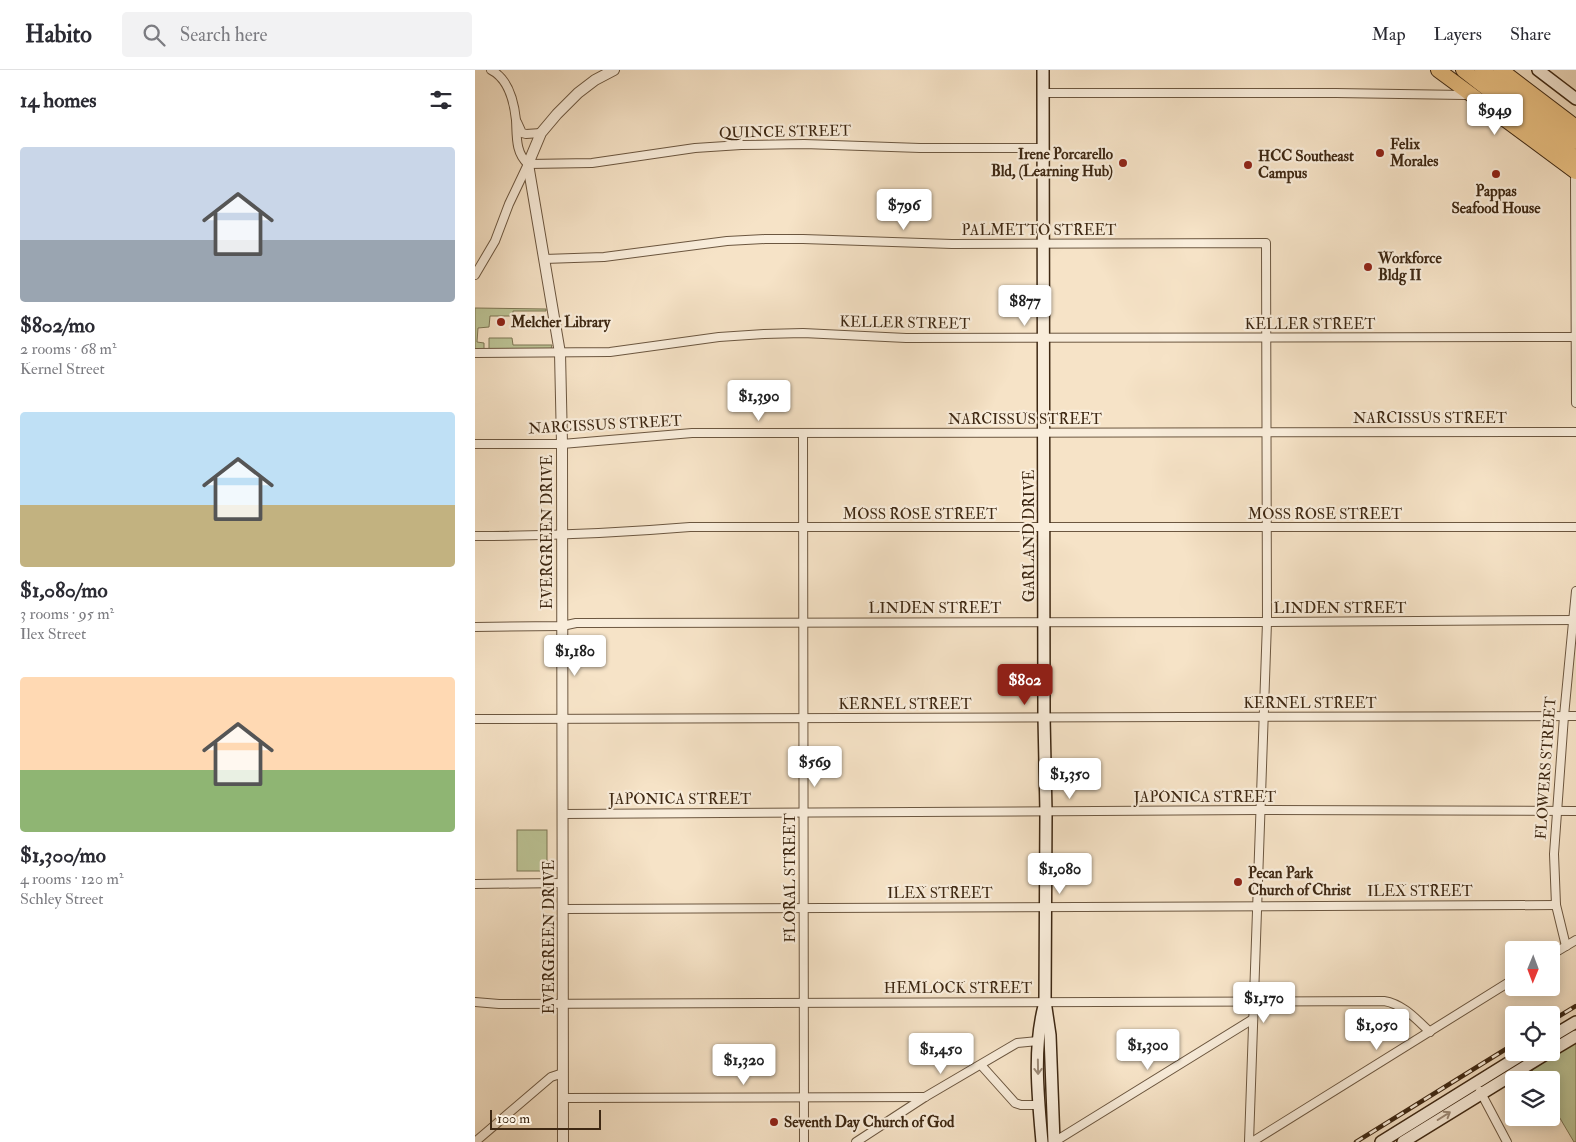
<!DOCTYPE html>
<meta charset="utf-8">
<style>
:root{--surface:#fff;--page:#f2f2f3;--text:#2b2b33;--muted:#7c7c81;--line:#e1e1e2;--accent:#8f2418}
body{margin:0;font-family:"IM FELL Double Pica",serif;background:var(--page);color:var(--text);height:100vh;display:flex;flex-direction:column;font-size:19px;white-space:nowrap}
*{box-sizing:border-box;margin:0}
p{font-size:16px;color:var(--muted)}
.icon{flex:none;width:28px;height:28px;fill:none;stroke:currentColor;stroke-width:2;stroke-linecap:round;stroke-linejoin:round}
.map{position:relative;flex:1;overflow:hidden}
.drawer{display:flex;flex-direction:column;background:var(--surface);width:475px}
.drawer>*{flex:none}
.needle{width:32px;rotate:181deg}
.buttons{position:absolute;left:1030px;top:871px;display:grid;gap:10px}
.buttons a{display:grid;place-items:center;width:55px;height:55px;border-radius:5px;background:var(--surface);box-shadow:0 2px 12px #0003;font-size:25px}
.scale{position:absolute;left:15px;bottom:12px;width:111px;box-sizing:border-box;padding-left:5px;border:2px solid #3e2813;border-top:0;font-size:14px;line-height:18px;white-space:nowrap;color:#3e2813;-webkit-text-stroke:4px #f9eddb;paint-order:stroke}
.price{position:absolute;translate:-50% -42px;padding:0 11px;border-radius:5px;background:#fff;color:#222;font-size:16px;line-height:32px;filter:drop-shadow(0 1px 2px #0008)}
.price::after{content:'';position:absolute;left:50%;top:30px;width:15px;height:11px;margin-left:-8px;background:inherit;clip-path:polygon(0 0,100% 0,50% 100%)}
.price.active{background:var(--accent);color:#fff}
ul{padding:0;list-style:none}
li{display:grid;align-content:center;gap:10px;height:265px;padding:0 20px}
li span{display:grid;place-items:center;height:155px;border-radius:5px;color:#555}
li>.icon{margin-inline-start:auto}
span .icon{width:90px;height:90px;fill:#fffc;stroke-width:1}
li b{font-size:21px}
h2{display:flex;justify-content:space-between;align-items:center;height:60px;padding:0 20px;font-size:21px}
header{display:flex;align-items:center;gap:30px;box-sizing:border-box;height:70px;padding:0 25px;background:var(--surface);border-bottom:1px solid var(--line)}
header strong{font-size:24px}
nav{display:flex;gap:28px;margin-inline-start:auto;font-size:18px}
.search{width:350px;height:45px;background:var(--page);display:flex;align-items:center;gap:12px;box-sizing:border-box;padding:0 18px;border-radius:5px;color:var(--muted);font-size:19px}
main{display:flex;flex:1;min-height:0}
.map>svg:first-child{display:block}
.green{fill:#bcc496;stroke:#7d7654}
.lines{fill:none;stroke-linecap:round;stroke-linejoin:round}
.minor-casing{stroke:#6c5740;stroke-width:10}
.tertiary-casing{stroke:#6c5740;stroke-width:12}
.secondary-casing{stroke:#3e2813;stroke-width:14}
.motorway-casing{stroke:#3e2813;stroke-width:16}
.minor{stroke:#f9eddb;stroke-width:8}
.tertiary{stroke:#f9eddb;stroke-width:10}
.secondary{stroke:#f9eddb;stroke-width:11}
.motorway{stroke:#ebc284;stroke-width:14}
.rail-casing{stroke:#3e2813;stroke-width:4.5}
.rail{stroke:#f9eddb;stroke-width:2.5;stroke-dasharray:8;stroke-linecap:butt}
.oneway{stroke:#9c8a77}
.poi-dot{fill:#8f2418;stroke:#f9eddb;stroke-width:2}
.labels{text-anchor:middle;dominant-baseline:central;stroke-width:4.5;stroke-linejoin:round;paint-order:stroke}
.street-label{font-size:15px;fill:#3e2813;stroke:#f9eddb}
.poi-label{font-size:15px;font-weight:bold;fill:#3e2813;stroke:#f9eddb;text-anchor:start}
</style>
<header>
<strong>Habito</strong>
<div class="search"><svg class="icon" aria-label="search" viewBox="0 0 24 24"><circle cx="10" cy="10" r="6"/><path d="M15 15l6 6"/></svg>Search here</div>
<nav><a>Map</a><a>Layers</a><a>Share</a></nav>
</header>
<main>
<section class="drawer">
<h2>14 homes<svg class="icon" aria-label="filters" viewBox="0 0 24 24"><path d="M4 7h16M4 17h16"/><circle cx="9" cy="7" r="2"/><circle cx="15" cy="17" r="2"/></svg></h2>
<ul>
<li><span style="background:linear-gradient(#c9d6e8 60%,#9aa5b1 0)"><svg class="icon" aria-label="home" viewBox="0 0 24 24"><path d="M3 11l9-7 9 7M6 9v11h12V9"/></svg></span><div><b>$802/mo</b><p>2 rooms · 68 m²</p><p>Kernel Street</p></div></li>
<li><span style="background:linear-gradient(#bfe0f5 60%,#c2b280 0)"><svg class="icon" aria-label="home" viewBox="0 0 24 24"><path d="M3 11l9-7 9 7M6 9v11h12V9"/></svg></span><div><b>$1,080/mo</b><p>3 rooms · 95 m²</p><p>Ilex Street</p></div></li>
<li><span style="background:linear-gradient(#ffd9b3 60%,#8fb573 0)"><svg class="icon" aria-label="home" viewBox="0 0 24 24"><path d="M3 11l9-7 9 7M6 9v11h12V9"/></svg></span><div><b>$1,300/mo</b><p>4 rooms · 120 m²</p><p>Schley Street</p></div></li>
</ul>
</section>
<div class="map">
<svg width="1101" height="1072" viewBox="0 0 1101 1072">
<rect width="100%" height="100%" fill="#f6e3c7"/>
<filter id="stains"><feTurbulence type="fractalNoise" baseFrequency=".004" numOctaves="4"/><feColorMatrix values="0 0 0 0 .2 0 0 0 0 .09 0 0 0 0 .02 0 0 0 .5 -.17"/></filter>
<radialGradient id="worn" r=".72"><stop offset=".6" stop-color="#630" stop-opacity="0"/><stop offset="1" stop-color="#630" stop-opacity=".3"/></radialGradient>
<!-- green -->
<g class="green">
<path d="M0 238 71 239V241H38V246H15L14 257 3 258 2 272 9 273V279H0Z"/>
<path d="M14 268H37L38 275H77L76 279 14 280Z"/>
<rect x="42" y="760" width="30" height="41"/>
<path d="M1101 971V1072H1099L1076 1033V1010H1063L1056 998Z"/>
</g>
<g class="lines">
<defs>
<g id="minor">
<path d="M16 0C34 9 39 31 41 50 42 66 40 82 53 94"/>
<path d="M567 23H861L989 25"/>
<path d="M42 52 47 63 51 64 66 63"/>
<path d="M53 94 117 93 220 78 266 75 329 74 445 78H567"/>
<path d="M1100 109 1101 333"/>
<path d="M69 189 129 187 252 171 290 169H328L477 174 791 173 792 552 774 1072"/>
<path d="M0 205 20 171 34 134 53 94"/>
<path d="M0 283 135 282 244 267 289 264 328 263 431 268 1101 267"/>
<path d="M328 364 329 1072"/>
<path d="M0 374H87L217 363 1101 362"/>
<path d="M0 466C72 466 143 463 215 457H1101"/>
<path d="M0 557 87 556 101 553 792 552 1101 550"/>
<path d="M0 649 1101 646"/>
<path d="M88 744 784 740 1101 741"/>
<path d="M0 814 88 813"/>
<path d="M89 839 1081 835"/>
<path d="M1091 876 1081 835 1079 784 1089 646 1101 521"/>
<path d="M1076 885 1101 870"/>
<path d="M0 932 24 934 909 931C928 934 941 949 955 962"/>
<path d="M506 995 540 1033 546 1035H564"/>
<path d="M1005 1021 1032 1072"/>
<path d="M88 1028 450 1027"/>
<path d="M0 1072 76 1007 88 1003"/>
<path d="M381 1072 450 1027 542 973 563 971"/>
<path d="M579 1072 778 949"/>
<path d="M777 1072 1039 909"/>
</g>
<path id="tertiary" d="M88 1072 87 374 85 283 53 94 66 63 82 44 103 23 120 10 139 0"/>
<g id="secondary">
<path d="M568 0 569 647 571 742 570 931 575 965 579 1072"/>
<path d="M1063 0 1101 29"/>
<path d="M1076 967 1101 952"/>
<path d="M1076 981 1101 966"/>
<path d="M567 1072C563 1027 558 979 569 936"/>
<path d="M906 1072 1051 982"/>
<path d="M928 1072 1074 982"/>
</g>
<g id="motorway">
<path d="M963 0 1101 102"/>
<path d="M988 0 1101 88"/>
<path d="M1007 0 1101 72"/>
<path d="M1026 0 1101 57"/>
</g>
</defs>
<!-- minor casing -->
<use href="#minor" class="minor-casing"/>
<!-- tertiary casing -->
<use href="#tertiary" class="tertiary-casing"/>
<!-- secondary casing -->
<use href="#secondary" class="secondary-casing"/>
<!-- motorway casing -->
<use href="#motorway" class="motorway-casing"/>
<!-- minor -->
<use href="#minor" class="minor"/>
<!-- tertiary -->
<use href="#tertiary" class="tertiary"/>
<!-- secondary -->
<use href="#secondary" class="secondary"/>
<!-- motorway -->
<use href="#motorway" class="motorway"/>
<defs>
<g id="rail">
<path d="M1076 951 1101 936"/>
<path d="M881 1072 1039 974"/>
</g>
</defs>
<!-- rail casing -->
<use href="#rail" class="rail-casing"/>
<!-- rail -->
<use href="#rail" class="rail"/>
</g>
<!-- one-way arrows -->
<defs><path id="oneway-shaft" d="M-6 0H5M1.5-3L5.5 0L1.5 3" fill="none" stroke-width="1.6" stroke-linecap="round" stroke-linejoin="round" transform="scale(1.25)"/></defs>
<g class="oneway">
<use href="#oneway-shaft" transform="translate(563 997) rotate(89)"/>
<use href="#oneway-shaft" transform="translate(969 1046) rotate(-32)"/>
</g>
<!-- markers -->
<g class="poi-dot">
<circle cx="905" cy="83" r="5"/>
<circle cx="648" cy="93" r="5"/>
<circle cx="773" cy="95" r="5"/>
<circle cx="1021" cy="104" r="5"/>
<circle cx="893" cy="197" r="5"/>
<circle cx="26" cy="252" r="5"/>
<circle cx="763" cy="812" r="5"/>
<circle cx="299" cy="1052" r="5"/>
</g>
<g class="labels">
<!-- street labels -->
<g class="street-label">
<text transform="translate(310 62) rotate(-1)">QUINCE STREET</text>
<text x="564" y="160">PALMETTO STREET</text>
<text transform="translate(430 253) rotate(1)">KELLER STREET</text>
<text x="835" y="254">KELLER STREET</text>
<text x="955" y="348">NARCISSUS STREET</text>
<text x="550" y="349">NARCISSUS STREET</text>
<text transform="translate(130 355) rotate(-3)">NARCISSUS STREET</text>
<text x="445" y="444">MOSS ROSE STREET</text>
<text x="850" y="444">MOSS ROSE STREET</text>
<text transform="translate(72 462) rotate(-90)">EVERGREEN DRIVE</text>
<text transform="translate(554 466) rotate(-90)">GARLAND DRIVE</text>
<text x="460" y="538">LINDEN STREET</text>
<text x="865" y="538">LINDEN STREET</text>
<text x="835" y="633">KERNEL STREET</text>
<text x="430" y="634">KERNEL STREET</text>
<text transform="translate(1071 698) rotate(-86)">FLOWERS STREET</text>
<text x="730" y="727">JAPONICA STREET</text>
<text x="205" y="729">JAPONICA STREET</text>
<text transform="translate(315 808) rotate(-90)">FLORAL STREET</text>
<text x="945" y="821">ILEX STREET</text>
<text x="465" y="823">ILEX STREET</text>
<text transform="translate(74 867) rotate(-90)">EVERGREEN DRIVE</text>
<text x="483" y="918">HEMLOCK STREET</text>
</g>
<!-- poi labels -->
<g class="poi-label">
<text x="915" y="74">Felix<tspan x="915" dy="17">Morales</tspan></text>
<text x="638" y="84" text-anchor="end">Irene Porcarello<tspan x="638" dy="17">Bld, (Learning Hub)</tspan></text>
<text x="783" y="86">HCC Southeast<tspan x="783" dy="17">Campus</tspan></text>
<text x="1021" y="121" text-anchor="middle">Pappas<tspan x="1021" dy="17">Seafood House</tspan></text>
<text x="903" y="188">Workforce<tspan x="903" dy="17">Bldg II</tspan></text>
<text x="36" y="252">Melcher Library</text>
<text x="773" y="803">Pecan Park<tspan x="773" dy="17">Church of Christ</tspan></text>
<text x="309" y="1052">Seventh Day Church of God</text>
</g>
</g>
<rect width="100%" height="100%" filter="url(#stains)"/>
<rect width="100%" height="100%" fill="url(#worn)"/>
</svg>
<div class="buttons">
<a><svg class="needle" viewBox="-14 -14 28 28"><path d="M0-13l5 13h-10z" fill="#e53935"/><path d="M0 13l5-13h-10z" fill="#7c7c81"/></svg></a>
<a><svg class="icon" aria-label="locate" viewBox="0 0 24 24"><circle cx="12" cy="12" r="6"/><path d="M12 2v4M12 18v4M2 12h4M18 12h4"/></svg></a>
<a><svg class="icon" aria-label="layers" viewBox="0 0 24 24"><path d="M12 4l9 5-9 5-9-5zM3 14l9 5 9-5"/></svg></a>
</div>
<div class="scale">100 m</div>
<b class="price" style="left:1020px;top:66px">$949</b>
<b class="price" style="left:429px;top:161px">$796</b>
<b class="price" style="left:550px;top:257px">$877</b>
<b class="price" style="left:284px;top:352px">$1,390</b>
<b class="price" style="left:100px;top:607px">$1,180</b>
<b class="price active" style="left:550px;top:636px">$802</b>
<b class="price" style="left:340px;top:718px">$569</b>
<b class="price" style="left:595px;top:730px">$1,350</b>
<b class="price" style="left:585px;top:825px">$1,080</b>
<b class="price" style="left:789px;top:954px">$1,170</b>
<b class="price" style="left:902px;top:981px">$1,050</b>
<b class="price" style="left:673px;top:1001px">$1,300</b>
<b class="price" style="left:466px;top:1005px">$1,450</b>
<b class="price" style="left:269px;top:1016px">$1,320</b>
</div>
</main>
